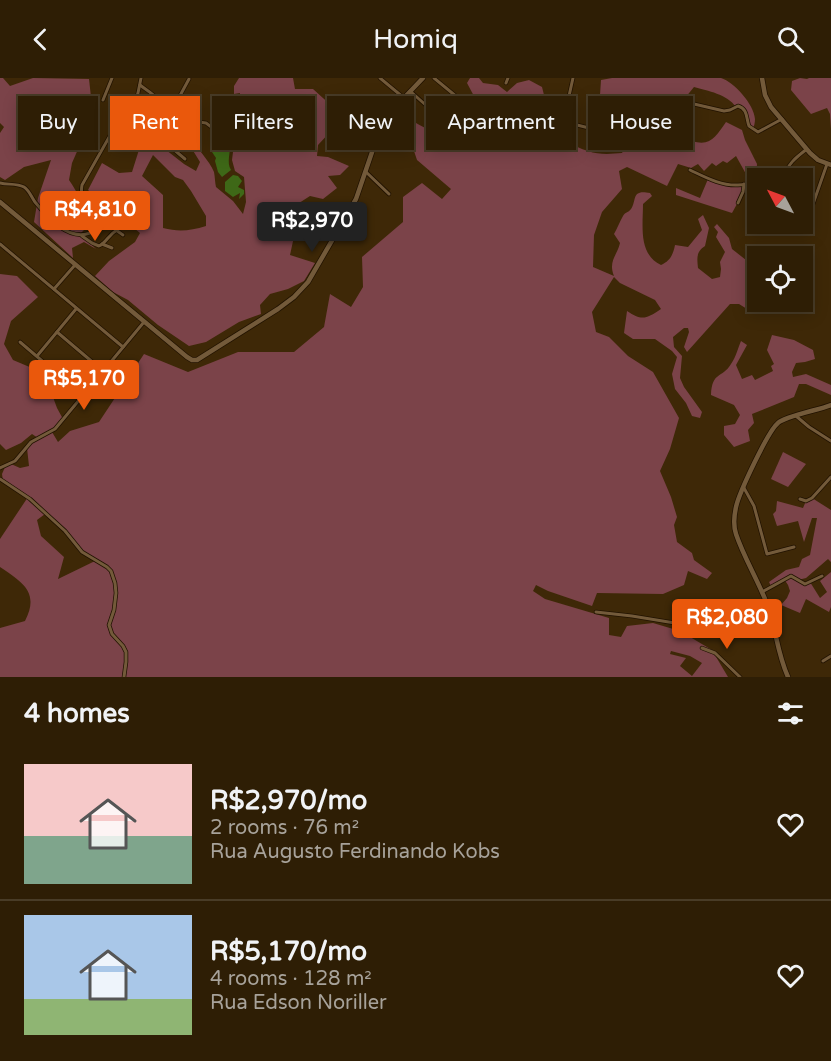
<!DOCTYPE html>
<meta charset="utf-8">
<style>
:root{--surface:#2e1e05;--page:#3a2b13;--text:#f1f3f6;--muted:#a7a29a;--line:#493c27;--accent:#ea580c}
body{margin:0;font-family:"Varela Round",sans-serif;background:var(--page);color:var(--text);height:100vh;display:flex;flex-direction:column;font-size:22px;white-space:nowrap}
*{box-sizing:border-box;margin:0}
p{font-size:20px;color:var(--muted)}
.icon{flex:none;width:33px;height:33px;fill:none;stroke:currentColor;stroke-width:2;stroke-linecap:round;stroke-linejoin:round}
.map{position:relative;height:599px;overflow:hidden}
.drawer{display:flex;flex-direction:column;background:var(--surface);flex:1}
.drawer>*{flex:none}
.guide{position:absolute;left:18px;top:18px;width:795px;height:54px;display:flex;gap:12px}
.needle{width:39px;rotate:311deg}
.tools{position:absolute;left:747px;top:90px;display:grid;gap:12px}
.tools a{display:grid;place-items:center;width:66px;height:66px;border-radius:0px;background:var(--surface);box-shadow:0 3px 15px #0003,0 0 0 2px var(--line);font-size:30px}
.price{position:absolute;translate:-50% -51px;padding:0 14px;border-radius:6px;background:var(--accent);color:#fff;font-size:20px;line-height:39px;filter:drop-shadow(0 2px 3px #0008)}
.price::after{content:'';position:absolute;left:50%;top:36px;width:18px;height:14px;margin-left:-9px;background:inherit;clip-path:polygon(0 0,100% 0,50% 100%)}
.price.selected{background:#222;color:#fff}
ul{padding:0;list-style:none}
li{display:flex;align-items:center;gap:18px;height:150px;padding:0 24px}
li+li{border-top:2px solid var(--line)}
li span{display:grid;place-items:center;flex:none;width:168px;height:120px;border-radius:0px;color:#555}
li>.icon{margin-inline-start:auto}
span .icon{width:72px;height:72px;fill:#fffc;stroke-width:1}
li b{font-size:26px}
h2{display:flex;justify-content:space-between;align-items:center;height:72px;padding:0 24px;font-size:26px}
.tag{padding:0 21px;border-radius:0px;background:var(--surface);box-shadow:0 3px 15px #0003,0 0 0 2px var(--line);font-size:21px;line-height:54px}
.tag.selected{background:var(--accent);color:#fff}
header{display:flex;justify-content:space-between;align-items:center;height:78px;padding:0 24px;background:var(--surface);font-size:27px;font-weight:600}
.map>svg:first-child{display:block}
.green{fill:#7b4349;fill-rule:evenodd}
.water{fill:#3e6817}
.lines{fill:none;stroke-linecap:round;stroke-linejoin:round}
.street-casing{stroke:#211200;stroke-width:4.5}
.secondary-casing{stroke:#211200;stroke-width:6}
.street{stroke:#735a3a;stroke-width:3}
.secondary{stroke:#735a3a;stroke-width:4.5}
</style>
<header><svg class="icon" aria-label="back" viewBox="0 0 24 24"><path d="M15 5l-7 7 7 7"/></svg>Homiq<svg class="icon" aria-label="search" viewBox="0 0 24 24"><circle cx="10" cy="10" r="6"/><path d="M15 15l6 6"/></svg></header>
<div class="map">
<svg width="831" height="599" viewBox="0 0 831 599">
<rect width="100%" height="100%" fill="#3e2807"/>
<!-- green -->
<g class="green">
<path d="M0 0H3L10 8 33 0 89 1 93 37 72 85 69 102C79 116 84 130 88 148L80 156 96 171 84 164 72 170 73 180 34 144 38 120 51 82 24 89 5 102 0 99V55L4 49 0 45Z"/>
<path d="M239 0H293L295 11H313L344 39 318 67 317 78 328 79 349 88 340 97 328 98 337 110 323 121 310 118 296 127 299 141 295 154 290 177 315 185 304 203 288 211 270 216 260 227 261 236 239 244 206 264 189 268 158 247 128 222 113 214 95 198 109 183 135 164 140 155 88 112 102 85 119 95 132 94 143 59 152 61 184 86 196 93 200 84 192 71 181 63 185 59 191 60C198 72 209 82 214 94 215 99 215 105 216 109L233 123 243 136 246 124 244 99 235 93 232 82 234 66 244 55 249 42 237 30 240 15 234 16V8ZM153 77 175 99 183 102 191 113 206 138V148C190 153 178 154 163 150V117L142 98Z"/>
<path d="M470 0H479L483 5 498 7 507 14 517 5 529 2 542 9 546 25V48C556 57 574 69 588 73 599 77 611 76 622 75L629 62 624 49 617 38 602 36 600 17 601 2 612 0H721C734 4 754 26 755 41 755 45 754 48 753 51L749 48 743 30 736 29C727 16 708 13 694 9L676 31 686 45 694 51 692 63C711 69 716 58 726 44L742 52 745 62 757 86 756 105H751L736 78 727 85 723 83 716 88 712 85 704 93 698 86 691 90 678 86 667 108 627 89 619 93 622 111 602 134 594 157 593 189 614 198C608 183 617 178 620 165L614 156C617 151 620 143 623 138 626 133 627 136 631 131 637 122 631 111 650 115L652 118 643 126C643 148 638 176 661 187 670 183 673 177 675 167L688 169 702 152 698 141 703 137 709 150 705 168C696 174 697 180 698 190L712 201 720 199 721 191 720 184 725 174 716 159 718 154 714 149 717 146 729 160 732 171 746 182 752 170 764 174 766 178H758V224H761L758 229 747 231 739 226H730L687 274 684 269 689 254 688 250H684L673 259 674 269 682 278 680 300 684 309 702 334 700 340 692 338 686 325 675 311 672 296 677 279 672 273 655 261H633L624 255 627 233C642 243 646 241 661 231L655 222 620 205 614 199 592 234 596 254 609 259 628 278 653 294 679 340 670 371 660 393 671 419 677 439 674 447 677 464 692 475 694 482 712 495 707 501 688 493 684 507 663 516 597 515 592 528 548 513 536 507 533 513 545 521 609 540V557L621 559 627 548 653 545 680 553 712 572 728 599H0V550L25 543C40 514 22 504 0 489V461L28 419 3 403 2 396 5 389 11 386 20 390 29 388 27 370 38 360 32 356 21 365 6 372 0 366V196L17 198 38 219 11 243 4 266 13 282 32 290 46 300 57 330 63 341 52 354 58 364 70 353 99 344 144 276 188 294 238 274H294L324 249 330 216 351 229 363 209 362 179 403 144V119L422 105 442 121 451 111 417 82 411 64 416 45C431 53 441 61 455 50L452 35 467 42 483 45 484 37 467 5ZM45 436 65 453 87 478 95 483 58 501 64 479 41 458 37 442ZM671 573 690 578 702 585 692 598 680 588 686 580 670 576Z"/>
<path d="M800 0 807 1 809 0H831V51L830 36 827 30 811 36 791 12 792 3Z"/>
<path d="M708 101 729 107 744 106 742 117 732 135 676 117V110L700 120Z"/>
<path d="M772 257 794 262 813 272 815 281 805 284 796 285 792 294 793 299 806 296 831 307V317L806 306H799L794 319 752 336 754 345 748 352 750 363 734 369 724 357V348L735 346 740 337 734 327 711 317C712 293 722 301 731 286 736 279 738 270 741 263L747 267 736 287 742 301 752 297 755 302 773 293 771 288 774 286 767 272Z"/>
<path d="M783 374 806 386 788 409 771 401Z"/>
<path d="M812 420 831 432V484L828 481 806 500 798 502 805 506 810 504 820 520 827 514 820 503 831 494V529L829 534 806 521 800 535 781 527 787 520 790 513 788 507 784 501 771 508 769 504 786 492 799 489 802 481 810 477 817 440H812L804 464 798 443 777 448 773 436 776 433 777 423 803 430 806 423Z"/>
</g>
<!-- water -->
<g class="water">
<path d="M223 61 230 65C231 74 226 84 231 92L222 99 218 94 215 83 216 80 212 74 214 70Z"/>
<path d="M233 97 238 98 242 103 238 109 244 112V116L239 121 240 115 233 119 225 113V104Z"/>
</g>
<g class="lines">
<defs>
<g id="street">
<path d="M380 0 404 20"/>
<path d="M434 0 480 38"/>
<path d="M573 0 565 36V42L569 45 597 52"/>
<path d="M506 5 508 0"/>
<path d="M140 7C151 16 163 19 158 36L175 41 206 45 222 57"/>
<path d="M410 13 447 46"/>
<path d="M690 20 694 26 724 33 730 32 738 28C748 31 746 40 749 48L758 54 782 41"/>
<path d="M103 22 112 0"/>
<path d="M159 25 172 27 176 25 189 1"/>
<path d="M158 36 153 49V54L185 81"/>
<path d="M690 92C705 99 721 108 738 107 745 107 750 105 758 105"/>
<path d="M366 94 389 116"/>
<path d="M783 100C788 86 795 80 807 71"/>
<path d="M0 105C7 107 17 105 24 109 29 112 32 120 35 124 48 140 68 163 90 155L93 149C88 135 79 124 82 107L112 54 131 34 138 15 141 0"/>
<path d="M738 125 743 114 744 106"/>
<path d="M806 146 827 86"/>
<path d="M109 147 123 157"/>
<path d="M82 158 92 165 99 168C107 164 108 157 117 152"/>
<path d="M0 166 123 269"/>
<path d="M102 166 112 170"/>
<path d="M54 211 75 187"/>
<path d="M57 254 103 293"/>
<path d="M20 264 83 318"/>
<path d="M37 278 76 231"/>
<path d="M796 338 809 349 831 363"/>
<path d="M0 390 15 383 31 364 55 351 144 244"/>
<path d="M0 401 30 421 65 453 82 474 107 489 111 493 115 505 116 515 114 532 109 547 112 556 123 568 126 574V584L124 599"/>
<path d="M744 410 754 428 767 476 794 469"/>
<path d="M800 421 806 423 812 420 831 399"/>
<path d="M762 514 791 498 805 506 822 498"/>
<path d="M596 534 632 538 687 547H703L727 543 769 531"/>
<path d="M702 570 715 575 740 599"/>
<path d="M823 583 831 578"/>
</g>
<g id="secondary">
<path d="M762 0 765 17 771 29 810 75 818 82 831 87"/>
<path d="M0 124 187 279 192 282H197L278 231 294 219 308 204 356 121 383 42 423 0"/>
<path d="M788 599C777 575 776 550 767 526 758 502 744 480 736 456 733 447 734 438 736 429 739 415 768 353 778 345 785 338 819 332 831 327"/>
</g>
</defs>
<!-- street casing -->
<use href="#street" class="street-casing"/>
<!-- secondary casing -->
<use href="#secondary" class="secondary-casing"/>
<!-- street -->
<use href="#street" class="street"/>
<!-- secondary -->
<use href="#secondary" class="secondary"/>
</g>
</svg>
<div class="tools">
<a><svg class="needle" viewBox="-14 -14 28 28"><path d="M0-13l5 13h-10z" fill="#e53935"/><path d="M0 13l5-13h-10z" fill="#a7a29a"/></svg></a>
<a><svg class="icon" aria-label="locate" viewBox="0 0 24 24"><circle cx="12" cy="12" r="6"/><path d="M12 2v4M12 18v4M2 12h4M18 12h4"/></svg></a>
</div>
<b class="price" style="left:95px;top:164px">R$4,810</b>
<b class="price selected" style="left:312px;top:175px">R$2,970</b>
<b class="price" style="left:84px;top:333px">R$5,170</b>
<b class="price" style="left:727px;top:572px">R$2,080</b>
<div class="guide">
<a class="tag">Buy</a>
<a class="tag selected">Rent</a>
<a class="tag">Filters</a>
<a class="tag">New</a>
<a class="tag">Apartment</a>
<a class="tag">House</a>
</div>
</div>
<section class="drawer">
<h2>4 homes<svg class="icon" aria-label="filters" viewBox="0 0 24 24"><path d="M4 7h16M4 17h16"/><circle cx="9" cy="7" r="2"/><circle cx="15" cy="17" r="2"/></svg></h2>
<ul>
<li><span style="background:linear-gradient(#f6c9c9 60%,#7fa58c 0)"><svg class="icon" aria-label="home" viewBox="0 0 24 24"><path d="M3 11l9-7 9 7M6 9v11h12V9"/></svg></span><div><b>R$2,970/mo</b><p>2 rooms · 76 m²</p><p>Rua Augusto Ferdinando Kobs</p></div><svg class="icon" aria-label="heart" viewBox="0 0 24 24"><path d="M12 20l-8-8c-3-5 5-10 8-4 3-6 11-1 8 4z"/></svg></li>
<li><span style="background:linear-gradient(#a9c7e8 70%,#8fb573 0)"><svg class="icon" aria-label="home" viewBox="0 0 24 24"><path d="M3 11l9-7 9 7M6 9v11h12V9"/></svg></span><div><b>R$5,170/mo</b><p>4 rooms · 128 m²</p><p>Rua Edson Noriller</p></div><svg class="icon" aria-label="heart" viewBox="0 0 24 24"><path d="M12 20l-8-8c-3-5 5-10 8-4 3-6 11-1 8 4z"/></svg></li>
</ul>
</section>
